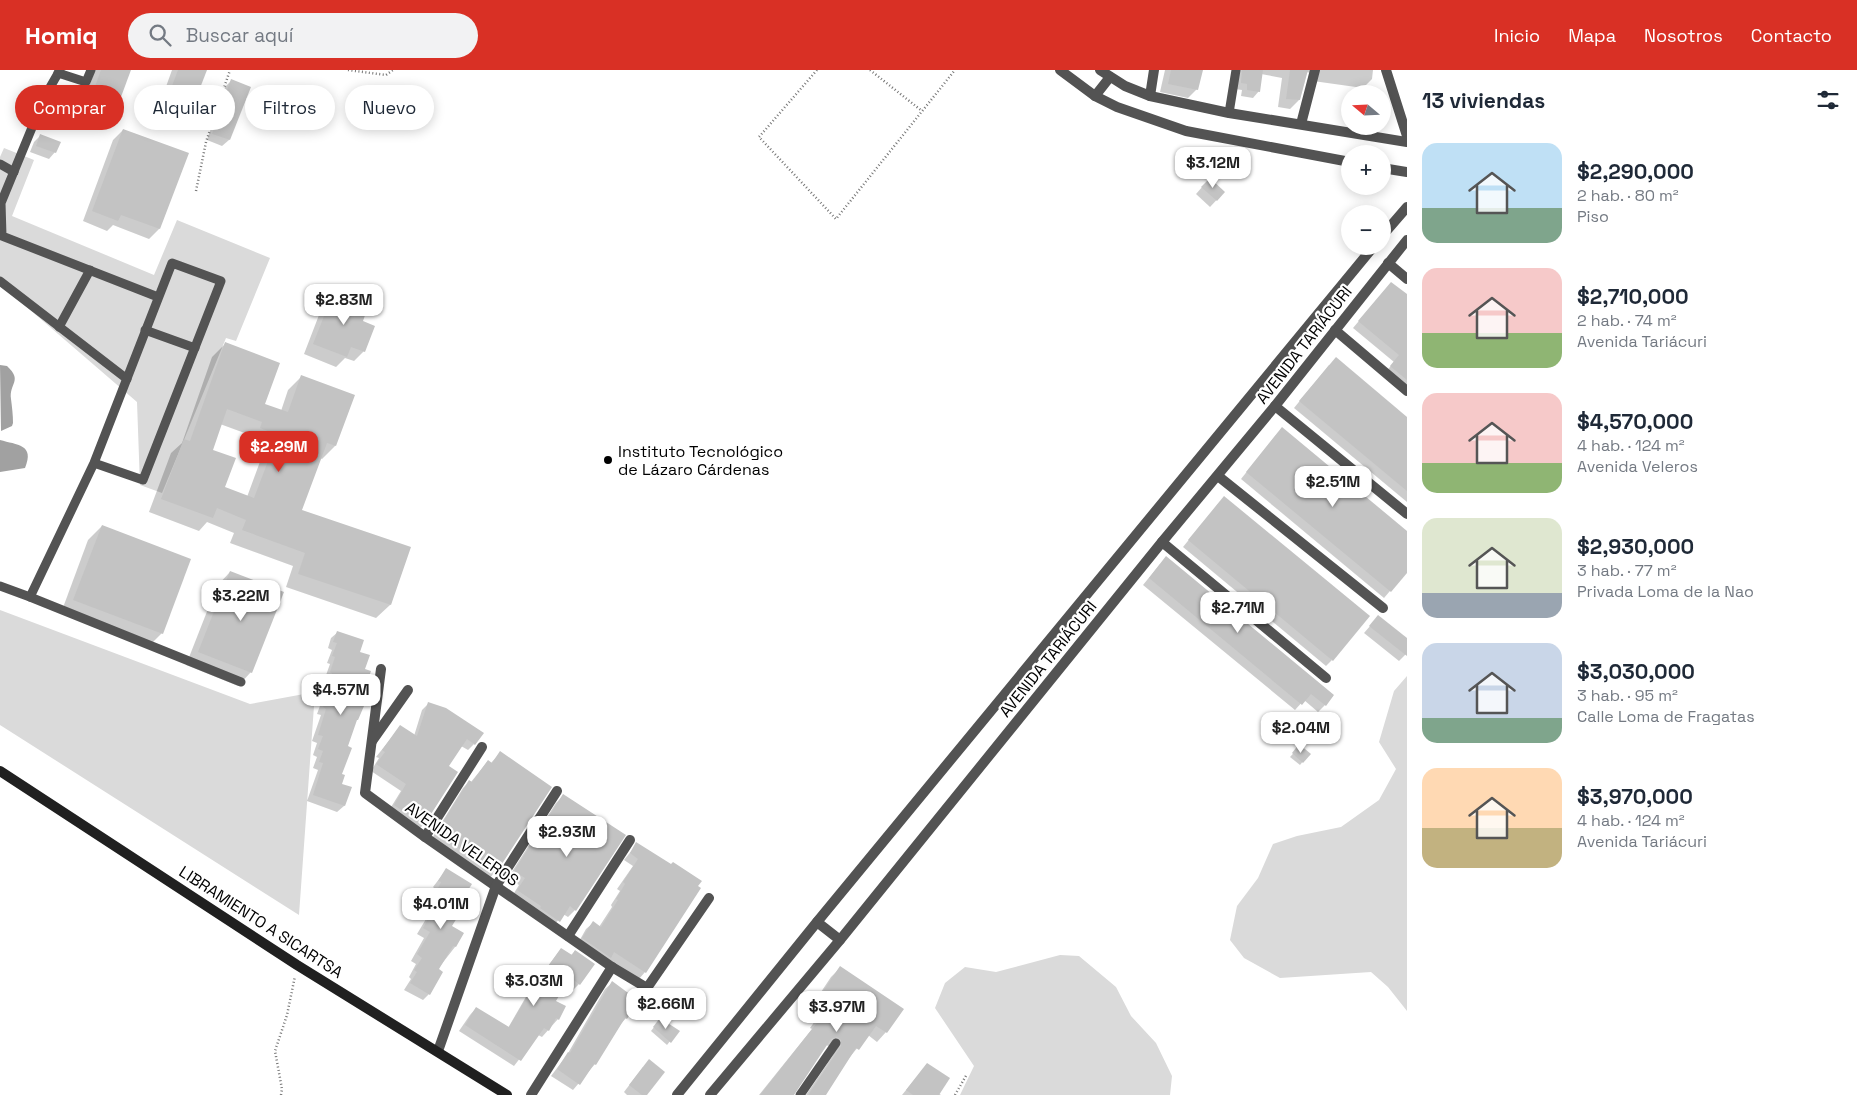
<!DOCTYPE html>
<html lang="es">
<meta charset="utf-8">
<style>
:root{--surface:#fff;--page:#f2f2f3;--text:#1f2937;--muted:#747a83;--accent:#d93025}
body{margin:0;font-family:"Space Grotesk",sans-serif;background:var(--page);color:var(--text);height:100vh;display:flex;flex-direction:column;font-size:19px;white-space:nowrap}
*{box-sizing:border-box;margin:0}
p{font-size:16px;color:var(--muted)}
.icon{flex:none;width:28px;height:28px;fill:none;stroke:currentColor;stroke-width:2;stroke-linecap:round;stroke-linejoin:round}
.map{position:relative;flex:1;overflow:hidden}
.sheet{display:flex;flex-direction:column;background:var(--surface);width:450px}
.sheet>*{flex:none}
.banner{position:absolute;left:15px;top:15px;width:475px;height:45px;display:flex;gap:10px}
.needle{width:32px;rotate:289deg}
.controls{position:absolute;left:1341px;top:15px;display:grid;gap:10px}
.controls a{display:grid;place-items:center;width:50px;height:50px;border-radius:50%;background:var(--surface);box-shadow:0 2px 12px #0003;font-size:25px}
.price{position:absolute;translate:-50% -42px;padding:0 11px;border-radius:10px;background:#fff;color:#222;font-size:16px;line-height:32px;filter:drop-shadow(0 1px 2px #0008)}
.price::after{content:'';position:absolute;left:50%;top:30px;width:15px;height:11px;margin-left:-8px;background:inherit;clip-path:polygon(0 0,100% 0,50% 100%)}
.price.active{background:var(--accent);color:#fff}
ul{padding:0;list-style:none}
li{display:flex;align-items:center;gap:15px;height:125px;padding:0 15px}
li span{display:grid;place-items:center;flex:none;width:140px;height:100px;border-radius:15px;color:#555}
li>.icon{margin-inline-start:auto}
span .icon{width:60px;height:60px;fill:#fffc;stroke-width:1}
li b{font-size:21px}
h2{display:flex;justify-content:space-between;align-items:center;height:60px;padding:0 15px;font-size:21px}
.tag{padding:0 18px;border-radius:22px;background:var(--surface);box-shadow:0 2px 12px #0003;font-size:18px;line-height:45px}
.tag.active{background:var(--accent);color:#fff}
header{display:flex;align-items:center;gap:30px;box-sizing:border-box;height:70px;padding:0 25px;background:var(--accent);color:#fff}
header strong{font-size:24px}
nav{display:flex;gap:28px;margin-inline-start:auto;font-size:18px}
.search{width:350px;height:45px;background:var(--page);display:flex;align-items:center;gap:12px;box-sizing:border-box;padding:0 18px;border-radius:28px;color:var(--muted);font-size:19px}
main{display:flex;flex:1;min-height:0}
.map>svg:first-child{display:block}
.green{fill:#dadada}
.water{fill:#a1a1a1}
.shadow{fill:#0003;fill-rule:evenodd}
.building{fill:#c3c3c3;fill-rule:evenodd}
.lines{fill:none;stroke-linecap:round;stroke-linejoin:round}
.path{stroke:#757575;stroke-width:2.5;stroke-dasharray:1 2.5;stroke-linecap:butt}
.service{stroke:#535353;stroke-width:9}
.minor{stroke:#535353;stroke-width:10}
.tertiary{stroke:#535353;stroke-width:10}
.secondary{stroke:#202020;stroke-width:10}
.poi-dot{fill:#000;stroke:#fff;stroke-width:2}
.labels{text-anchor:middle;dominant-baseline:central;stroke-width:4.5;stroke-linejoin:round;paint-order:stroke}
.street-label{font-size:16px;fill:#000;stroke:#fff}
.poi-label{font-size:16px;fill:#000;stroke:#fff;text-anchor:start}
</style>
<header>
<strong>Homiq</strong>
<div class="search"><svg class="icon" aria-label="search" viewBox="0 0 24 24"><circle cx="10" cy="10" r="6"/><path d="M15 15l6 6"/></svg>Buscar aquí</div>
<nav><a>Inicio</a><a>Mapa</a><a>Nosotros</a><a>Contacto</a></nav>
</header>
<main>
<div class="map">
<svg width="1407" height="1025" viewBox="0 0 1407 1025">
<rect width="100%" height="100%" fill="#fff"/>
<!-- green -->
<g class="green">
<path d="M4 78 34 90 12 146 154 205 177 150 270 188 236 271 226 268 162 423 140 415 137 332 0 214V87Z"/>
<path d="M0 540 250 634 315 622 299 845 0 655Z"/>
<path d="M1407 606V941L1388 917 1371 902 1280 908 1244 888 1230 870 1237 836 1258 808 1273 774 1297 766 1341 757 1379 730 1396 699 1379 672 1394 621Z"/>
<path d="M1060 885 1079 886 1116 917 1131 946 1156 973 1172 1006 1170 1025H960L974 996 935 938 945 913 965 897 996 902Z"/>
</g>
<!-- water -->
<g class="water">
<path d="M0 295 7 296C23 311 9 313 11 329 12 337 13 345 13 353L12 356 1 361Z"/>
<path d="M0 370C17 375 35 374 25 398L0 402Z"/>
</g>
<!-- shadow -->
<g class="shadow">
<path d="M95 0H129L111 50 101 60 77 51Z"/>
<path d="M172 0H205L187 48 177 58 154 50Z"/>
<path d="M1165 0H1201L1197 19 1188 28 1160 22Z"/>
<path d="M1237 0H1373L1372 9 1363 18 1313 11 1311 3 1306 2 1299 30 1290 39 1278 37 1282 8 1261 4 1259 21 1253 28 1241 26 1242 20 1235 19Z"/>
<path d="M231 11 229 70 222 76 207 70 225 17Z"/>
<path d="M123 60 187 84 159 159 149 169 113 155 107 161 83 151 113 70Z"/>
<path d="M40 66 55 82 49 89 30 82 34 72Z"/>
<path d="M1203 116 1224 122 1210 137 1196 124Z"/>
<path d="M1385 220 1407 226V315L1385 303 1394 292 1353 258Z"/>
<path d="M334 222 361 252 364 281 354 291 345 288 336 297 304 284 324 232Z"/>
<path d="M225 274 263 334 281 341 288 320 301 307 353 326 335 376 322 389 320 388 301 441 409 478 390 535 376 548 286 517 293 496 230 473 234 463 207 452 199 461 149 442 171 383 182 373 212 287ZM220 354 250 365 247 371 265 378 247 427 223 418 211 380Z"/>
<path d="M1329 295 1407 348V432L1294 338Z"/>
<path d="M1276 365 1407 463V501L1384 528 1241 409Z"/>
<path d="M1218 434 1332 590 1326 596 1183 477Z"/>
<path d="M102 456 162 563 149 576 61 543 88 470Z"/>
<path d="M1160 494 1333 626 1325 635 1318 642 1304 630 1295 640 1143 515Z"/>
<path d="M230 502 251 602 238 616 186 595 217 516Z"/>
<path d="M1378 547 1407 570V583L1399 591 1364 563Z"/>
<path d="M338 562 358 582 363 599 354 653 346 677 341 704 340 715 350 718 344 736 337 742 307 731 318 700 313 698 317 687 313 685 317 673 312 671 321 645 317 644 326 619 323 618 327 609 325 608 330 594 327 593 332 580 328 578 331 568Z"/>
<path d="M428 634 474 674 468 680 461 676 447 696 456 702 423 755 417 761 388 742 401 721 371 701 379 688 376 687 400 657 414 666 422 640Z"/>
<path d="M1300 676 1309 684 1300 695 1290 687Z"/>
<path d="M500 683 495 802 489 809 431 770 463 718 470 711 471 712 488 691 491 693Z"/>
<path d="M563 726 575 840 568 847 563 844 552 858 511 828 519 815 508 808 556 733Z"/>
<path d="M637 774 671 796 645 902 639 909 577 875 586 859 593 853 599 857 612 837 611 835 620 821 617 819 633 796 624 790Z"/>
<path d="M446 800 462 828 451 856 455 877 437 900 429 924 423 930 404 920 411 909 409 907 416 894 411 891 424 868 417 864 426 849 422 846 435 819 433 817Z"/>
<path d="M561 879 570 886 575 881 579 914 573 920 564 914 555 932 558 949 542 967 538 965 514 996 459 961 470 945 476 938 508 958 538 906 545 900Z"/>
<path d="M840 898 902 939 886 962 877 972 868 965 849 988 824 1025H806L832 987 834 983 831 977 826 975 793 1025H759L812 959 810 958 825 937 815 931 831 907Z"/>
<path d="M612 913 626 948 620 955 595 994 573 1020 551 1006 567 985 605 919Z"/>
<path d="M658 952 678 961 667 975 651 961Z"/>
<path d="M927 994 938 1023 941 1025H902Z"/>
<path d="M643 997 646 1025H627L624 1022Z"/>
</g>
<!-- building -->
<g class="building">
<path d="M101 0H131L112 51 86 41Z"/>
<path d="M178 0H207L188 49 163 40Z"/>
<path d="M1171 0H1203L1198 20 1168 14Z"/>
<path d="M1242 0H1263L1260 22 1247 20V14L1241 13Z"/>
<path d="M1290 0H1308L1300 30 1286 29Z"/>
<path d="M231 9 251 17 230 70 212 64Z"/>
<path d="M123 59 189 83 160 159 121 145 118 151 92 141Z"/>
<path d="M40 64 61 72 56 83 36 76Z"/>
<path d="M1210 108 1225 122 1217 131 1201 117Z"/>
<path d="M1391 212 1407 224V310L1390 296 1399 285 1358 251Z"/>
<path d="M334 221 369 234 363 251 375 256 365 282 351 277 347 287 313 274Z"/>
<path d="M225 272 280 293 265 334 288 342 301 305 355 325 336 376 327 373 302 440 411 477 391 535 298 504 305 483 242 460 246 450 217 438 213 448 161 429 184 369 190 371ZM227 339 262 352 260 358 278 365 254 428 225 417 236 388 213 380Z"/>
<path d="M1336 287 1407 347V421L1299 331Z"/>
<path d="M1282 357 1407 461V503L1391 522 1246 402Z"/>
<path d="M1224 426 1370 546 1333 591 1188 470Z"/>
<path d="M102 455 191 489 163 564 73 530Z"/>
<path d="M1166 486 1334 625 1326 636 1311 624 1302 635 1149 508Z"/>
<path d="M230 501 284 522 252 603 198 582Z"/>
<path d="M1378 545 1407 568V586L1369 556Z"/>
<path d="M337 561 364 570 360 582 370 585 365 599 371 601 360 634 364 636 358 650H357L348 676 352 678 342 704 345 705 342 714 352 717 345 736 313 725 323 693 319 692 323 681 318 679 323 666 318 665 326 639 323 637 331 613 329 612 332 603 330 602 335 587 332 586 337 573 333 572Z"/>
<path d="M428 632 446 638 484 663 475 675 467 669 449 696 458 702 424 755 394 735 406 714 376 694 385 682 382 680 400 655 417 666Z"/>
<path d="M1299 674 1311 684 1303 693 1292 683Z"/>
<path d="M500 681 552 717 496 803 436 763 469 710 472 712 488 690 492 693Z"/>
<path d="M563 724 626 765 576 841 570 836 560 852 540 838 541 836 517 820 525 808 514 801Z"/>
<path d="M636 772 671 794 673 792 702 811 698 816 701 818 646 903 614 882 611 888 582 868 593 851 601 857 618 830 616 829 625 814 623 812 638 789 630 783Z"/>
<path d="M446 798 472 814 463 828 468 830 452 856 464 863 456 877 453 876 439 899 443 902 430 925 410 913 417 902 414 900 422 888 417 884 430 862 423 858 432 842 427 840 441 812 438 811Z"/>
<path d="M561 878 572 885 575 880 595 894 580 915 570 907 556 931 566 936 559 950 556 948 549 961 544 958 521 991 465 955 476 937 509 957 544 898 546 899Z"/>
<path d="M840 896 904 939 887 963 876 956 859 980 856 978 826 1025H808L841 976V970L837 967 831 969 794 1025H760L820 949 819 948 833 927 823 921Z"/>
<path d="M612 911 639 931 627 949 625 948 596 995 594 994 580 1015 557 999 568 982 570 983Z"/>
<path d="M660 948 680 961 671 973 653 957Z"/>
<path d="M649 989 665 1002 647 1025H642L629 1015Z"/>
<path d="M927 993 950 1008 939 1025H913L906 1020Z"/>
</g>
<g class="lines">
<!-- path -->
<g class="path">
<path d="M348 0 386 5 393 0"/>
<path d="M817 0 759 67 836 149 955 0"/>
<path d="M870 0 922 41"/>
<path d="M196 121 206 72 230 0"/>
<path d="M281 1025 282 1019 275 981 287 945 295 906"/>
<path d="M955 1025 967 1004"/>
</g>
<!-- service -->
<g class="service">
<path d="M60 0 45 26 1 133 2 166 158 227"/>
<path d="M58 3 86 12 91 0"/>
<path d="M1229 43 1236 0"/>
<path d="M0 94 14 102"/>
<path d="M0 211 127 309"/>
<path d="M59 257 90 200"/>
<path d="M145 260 195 278"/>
<path d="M94 393 143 410 221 211 172 193 94 393 30 527 241 612"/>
<path d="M0 516 30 527"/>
<path d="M800 1025 836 973"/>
</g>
<!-- minor -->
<g class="minor">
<path d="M1386 0 1407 66"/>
<path d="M1150 26 1154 0"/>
<path d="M1301 54 1315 0"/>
<path d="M1388 193 1407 209"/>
<path d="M1335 260 1407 321"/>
<path d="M1275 336 1407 444"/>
<path d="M1218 406 1383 538"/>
<path d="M1162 472 1326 608"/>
<path d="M381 599 365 723 425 767 612 897 647 918 709 828"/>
<path d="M372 671 408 620"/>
<path d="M425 767 482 677"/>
<path d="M568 866 630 770"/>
<path d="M438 981 496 816 557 721"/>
<path d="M531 1025 612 897"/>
</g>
<!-- tertiary -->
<g class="tertiary">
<path d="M1060 0 1095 26 1117 37 1186 61 1350 92"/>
<path d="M1100 0 1125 16 1150 26 1229 43 1407 72"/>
<path d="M1095 26 1110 7"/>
<path d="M1382 98 1407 102"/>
<path d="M1382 166 1407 137"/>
<path d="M817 852 840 870"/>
<path d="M677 1025 817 852 1374 176"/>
<path d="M710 1025 840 870 1162 472 1275 336 1407 170"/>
</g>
<!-- secondary -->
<path class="secondary" d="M0 701 297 895 507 1025"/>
</g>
<!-- markers -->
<circle class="poi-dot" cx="608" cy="390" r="5"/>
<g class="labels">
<!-- street labels -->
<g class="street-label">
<text transform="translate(1304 275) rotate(-52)">AVENIDA TARIÁCURI</text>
<text transform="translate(1048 589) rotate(-51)">AVENIDA TARIÁCURI</text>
<text transform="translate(462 774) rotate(35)">AVENIDA VELEROS</text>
<text transform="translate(261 852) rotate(33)">LIBRAMIENTO A SICARTSA</text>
</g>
<!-- poi labels -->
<g class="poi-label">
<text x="618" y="381">Instituto Tecnológico<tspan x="618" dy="18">de Lázaro Cárdenas</tspan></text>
</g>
</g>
</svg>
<div class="controls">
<a><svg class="needle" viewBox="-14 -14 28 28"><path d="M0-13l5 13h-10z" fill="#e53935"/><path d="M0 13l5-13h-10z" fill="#747a83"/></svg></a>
<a>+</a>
<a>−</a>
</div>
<b class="price" style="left:1213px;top:119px">$3.12M</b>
<b class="price" style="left:344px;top:256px">$2.83M</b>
<b class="price active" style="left:279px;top:403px">$2.29M</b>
<b class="price" style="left:1333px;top:438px">$2.51M</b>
<b class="price" style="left:241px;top:552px">$3.22M</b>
<b class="price" style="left:1238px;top:564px">$2.71M</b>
<b class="price" style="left:341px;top:646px">$4.57M</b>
<b class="price" style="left:1301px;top:684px">$2.04M</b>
<b class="price" style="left:567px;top:788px">$2.93M</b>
<b class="price" style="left:441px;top:860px">$4.01M</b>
<b class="price" style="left:534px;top:937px">$3.03M</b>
<b class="price" style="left:666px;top:960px">$2.66M</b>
<b class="price" style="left:837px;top:963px">$3.97M</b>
<div class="banner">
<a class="tag active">Comprar</a>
<a class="tag">Alquilar</a>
<a class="tag">Filtros</a>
<a class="tag">Nuevo</a>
</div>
</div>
<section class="sheet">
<h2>13 viviendas<svg class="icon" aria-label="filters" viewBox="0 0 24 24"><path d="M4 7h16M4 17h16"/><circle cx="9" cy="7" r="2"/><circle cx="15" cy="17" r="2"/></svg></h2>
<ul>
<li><span style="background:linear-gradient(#bfe0f5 65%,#7fa58c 0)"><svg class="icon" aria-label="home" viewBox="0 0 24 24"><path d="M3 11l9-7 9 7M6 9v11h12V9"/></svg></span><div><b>$2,290,000</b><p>2 hab. · 80 m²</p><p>Piso</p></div></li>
<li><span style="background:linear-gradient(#f6c9c9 65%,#8fb573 0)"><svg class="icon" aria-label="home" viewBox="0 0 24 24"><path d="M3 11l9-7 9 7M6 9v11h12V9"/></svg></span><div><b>$2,710,000</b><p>2 hab. · 74 m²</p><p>Avenida Tariácuri</p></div></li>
<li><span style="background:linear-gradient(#f6c9c9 70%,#8fb573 0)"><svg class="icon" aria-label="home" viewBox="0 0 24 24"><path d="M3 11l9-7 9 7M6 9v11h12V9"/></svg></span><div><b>$4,570,000</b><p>4 hab. · 124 m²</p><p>Avenida Veleros</p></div></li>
<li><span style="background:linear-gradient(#dfe7d0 75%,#9aa5b1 0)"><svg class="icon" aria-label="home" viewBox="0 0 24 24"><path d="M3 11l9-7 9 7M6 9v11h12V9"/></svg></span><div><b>$2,930,000</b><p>3 hab. · 77 m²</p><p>Privada Loma de la Nao</p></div></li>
<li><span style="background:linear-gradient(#c9d6e8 75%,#7fa58c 0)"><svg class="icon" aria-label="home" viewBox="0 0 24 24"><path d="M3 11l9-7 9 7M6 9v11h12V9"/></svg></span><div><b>$3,030,000</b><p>3 hab. · 95 m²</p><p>Calle Loma de Fragatas</p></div></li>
<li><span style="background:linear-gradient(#ffd9b3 60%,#c2b280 0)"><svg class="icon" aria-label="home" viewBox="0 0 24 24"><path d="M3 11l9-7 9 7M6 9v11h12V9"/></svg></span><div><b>$3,970,000</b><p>4 hab. · 124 m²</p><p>Avenida Tariácuri</p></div></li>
</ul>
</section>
</main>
